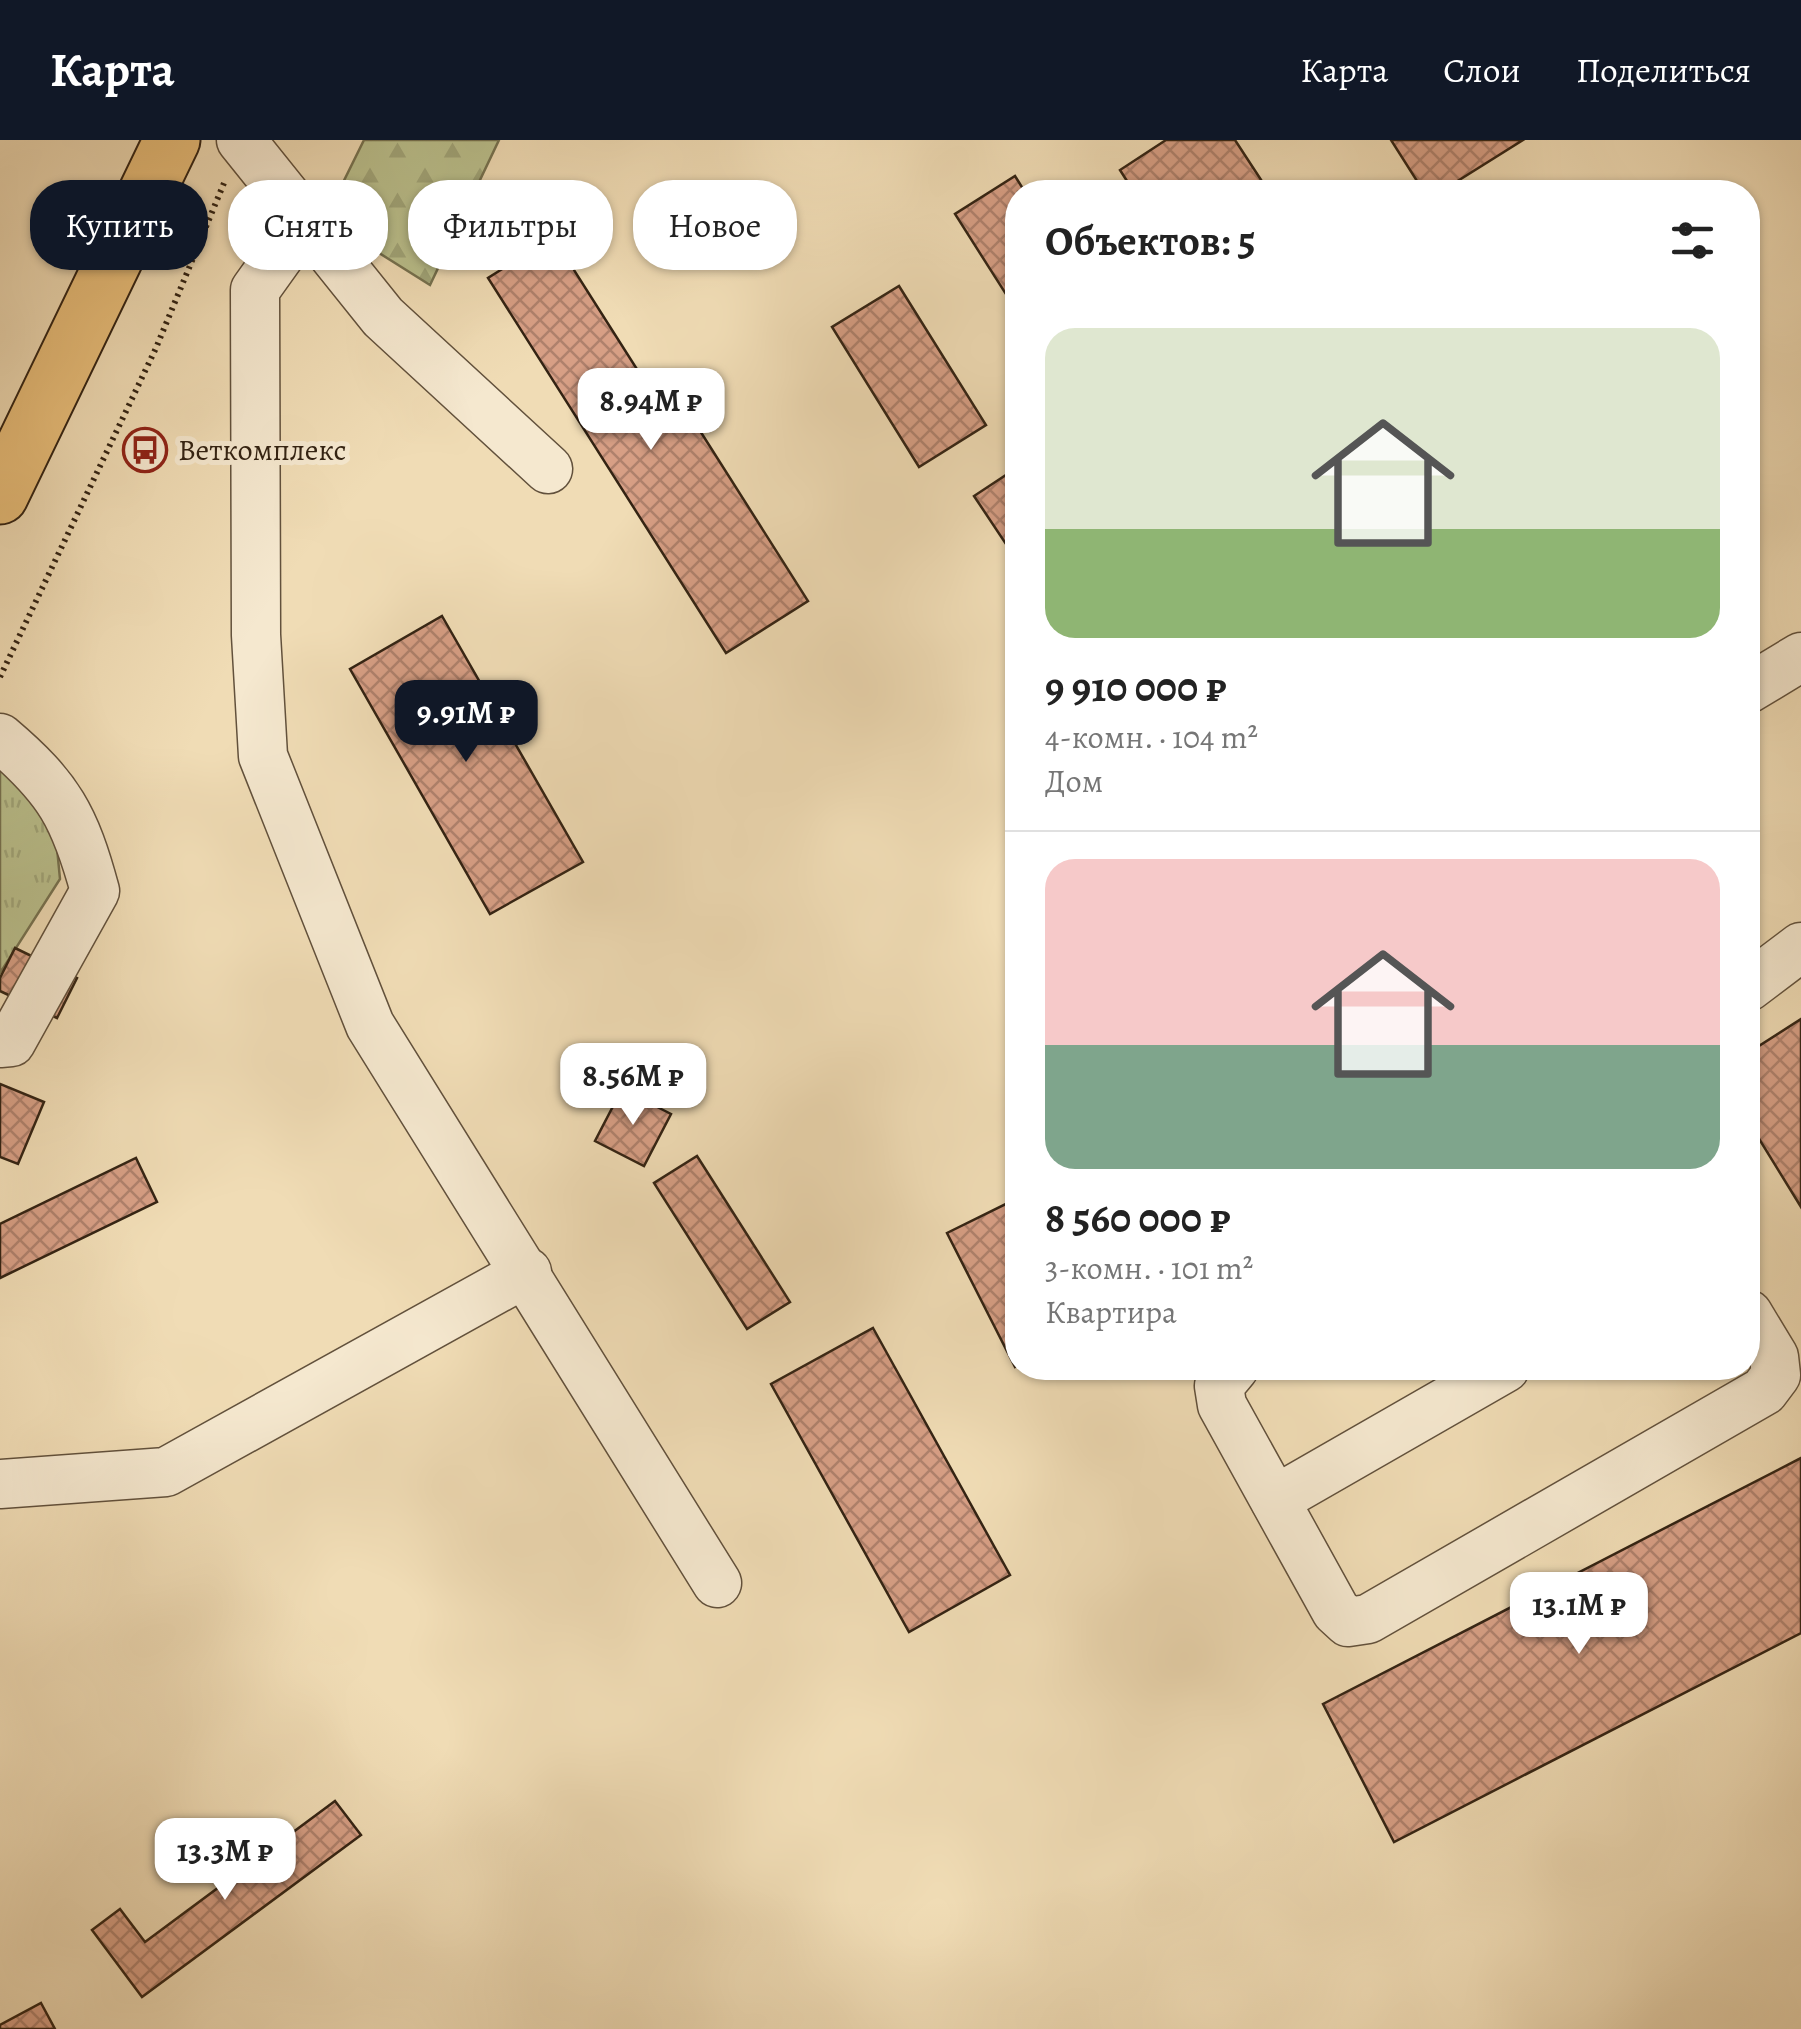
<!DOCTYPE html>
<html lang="ru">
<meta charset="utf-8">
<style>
:root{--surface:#fff;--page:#f6f6f6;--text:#222;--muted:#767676;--line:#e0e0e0;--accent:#111827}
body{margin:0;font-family:Alegreya,serif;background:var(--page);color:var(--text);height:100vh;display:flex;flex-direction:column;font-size:38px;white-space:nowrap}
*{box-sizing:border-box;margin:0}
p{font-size:32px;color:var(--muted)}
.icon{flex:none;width:55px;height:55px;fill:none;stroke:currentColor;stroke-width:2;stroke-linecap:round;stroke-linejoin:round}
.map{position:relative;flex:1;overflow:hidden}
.panel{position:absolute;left:1005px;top:40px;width:755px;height:1200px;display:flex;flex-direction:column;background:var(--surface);border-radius:40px;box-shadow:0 2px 8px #0004}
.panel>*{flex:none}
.guide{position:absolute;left:30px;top:40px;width:825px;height:90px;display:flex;gap:20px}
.price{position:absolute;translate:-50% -85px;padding:0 22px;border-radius:20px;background:#fff;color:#222;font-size:32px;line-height:65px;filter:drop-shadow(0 2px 5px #0008)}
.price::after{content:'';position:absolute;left:50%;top:60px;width:30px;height:22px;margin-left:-15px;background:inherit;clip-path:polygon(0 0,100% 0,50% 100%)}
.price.on{background:var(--accent);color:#fff}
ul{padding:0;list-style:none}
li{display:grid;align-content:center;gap:20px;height:530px;padding:0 40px}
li+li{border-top:2px solid var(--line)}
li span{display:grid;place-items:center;height:310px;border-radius:30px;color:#555}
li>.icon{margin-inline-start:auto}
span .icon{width:180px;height:180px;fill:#fffc;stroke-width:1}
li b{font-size:42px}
h2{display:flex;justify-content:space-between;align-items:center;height:120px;padding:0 40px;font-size:42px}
.chip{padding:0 35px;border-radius:40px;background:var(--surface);box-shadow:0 2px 8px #0004;font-size:35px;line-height:90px}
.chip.on{background:var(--accent);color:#fff}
header{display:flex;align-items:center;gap:60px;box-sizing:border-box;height:140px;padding:0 50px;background:var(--accent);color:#fff}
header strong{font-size:48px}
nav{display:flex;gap:55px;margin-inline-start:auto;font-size:35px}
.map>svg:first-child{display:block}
.grass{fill:url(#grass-tufts);stroke:#767250;stroke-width:2.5}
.forest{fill:url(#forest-firs);stroke:#767250;stroke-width:2.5}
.building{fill:url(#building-cross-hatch);stroke:#332313;stroke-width:2.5}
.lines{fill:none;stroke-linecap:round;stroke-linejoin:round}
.minor-casing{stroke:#62513c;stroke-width:51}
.major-casing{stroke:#332313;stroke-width:59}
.path{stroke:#332313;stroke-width:6;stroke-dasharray:2.5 5;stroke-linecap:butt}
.minor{stroke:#f5e8cf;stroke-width:48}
.major{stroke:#e8be7a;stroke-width:55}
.labels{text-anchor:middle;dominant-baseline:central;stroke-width:10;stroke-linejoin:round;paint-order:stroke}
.poi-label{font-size:30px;fill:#332313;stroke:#f5e8cf;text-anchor:start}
</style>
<header>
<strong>Карта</strong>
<nav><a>Карта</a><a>Слои</a><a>Поделиться</a></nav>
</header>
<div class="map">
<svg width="1801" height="1889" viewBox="0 0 1801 1889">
<defs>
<pattern id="grass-tufts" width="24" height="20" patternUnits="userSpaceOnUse" patternTransform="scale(2.5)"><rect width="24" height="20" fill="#bac08d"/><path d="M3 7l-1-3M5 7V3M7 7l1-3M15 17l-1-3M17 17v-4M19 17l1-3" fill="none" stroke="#a0a579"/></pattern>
<pattern id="forest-firs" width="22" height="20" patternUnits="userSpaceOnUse" patternTransform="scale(2.5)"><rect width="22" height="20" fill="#bac08d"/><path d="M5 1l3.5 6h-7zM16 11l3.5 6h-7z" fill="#a0a579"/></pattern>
<pattern id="building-cross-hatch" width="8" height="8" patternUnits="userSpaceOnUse" patternTransform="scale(2.5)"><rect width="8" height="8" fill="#d79f85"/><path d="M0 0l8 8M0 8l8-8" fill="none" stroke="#af816c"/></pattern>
</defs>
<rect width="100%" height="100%" fill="#f0dcb5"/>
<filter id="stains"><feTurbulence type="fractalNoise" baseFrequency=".002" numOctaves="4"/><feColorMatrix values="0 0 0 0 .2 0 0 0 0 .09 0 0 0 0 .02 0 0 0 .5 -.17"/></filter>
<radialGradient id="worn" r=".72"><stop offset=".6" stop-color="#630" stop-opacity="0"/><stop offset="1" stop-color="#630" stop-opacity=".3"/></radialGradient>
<!-- grass -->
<path class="grass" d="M0 618 31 644 57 708 60 739 0 833Z"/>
<!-- forest -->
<path class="forest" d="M364 0H499L430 145 325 79Z"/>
<!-- building -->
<g class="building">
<path d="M1166 0H1235L1269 52H1134L1120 30Z"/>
<path d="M1391 0H1523L1440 52H1424Z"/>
<path d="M1015 36 1025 52H1018V173L955 74Z"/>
<path d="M553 97 673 286 690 275 808 461 726 513 488 138Z"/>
<path d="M899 146 986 285 919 327 832 187Z"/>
<path d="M1018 327V422L974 356Z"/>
<path d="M442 476 583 722 490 774 350 529Z"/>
<path d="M15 808 77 838 57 878 0 851V838Z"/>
<path d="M1801 879V1067L1748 981V913Z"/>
<path d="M0 944 44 962 18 1024 0 1017Z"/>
<path d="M622 949 671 974 644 1026 595 1001Z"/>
<path d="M697 1016 790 1162 747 1189 654 1043Z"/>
<path d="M136 1018 157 1062 0 1138V1084Z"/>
<path d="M1018 1058V1225L1015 1227 947 1093Z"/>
<path d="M873 1188 1010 1435 909 1492 771 1244Z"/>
<path d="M1801 1318V1493L1394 1702 1323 1564Z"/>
<path d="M335 1661 361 1695 142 1857 92 1790 120 1769 145 1802Z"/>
<path d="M41 1863 55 1889H0V1885Z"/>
</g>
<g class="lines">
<defs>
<g id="minor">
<path d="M241 0 383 177 548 329"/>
<path d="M305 80 255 150 256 495 263 616 370 885 717 1443"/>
<path d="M1748 549 1801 517"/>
<path d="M0 598C59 648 75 677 95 751L11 902 0 903"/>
<path d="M1748 847 1801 807"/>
<path d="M1234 1228 1219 1246 1222 1265 1336 1471 1348 1482 1368 1479 1764 1251 1776 1235 1774 1217 1748 1174"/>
<path d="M0 1344 166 1332 527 1132"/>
<path d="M1275 1360 1505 1228"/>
</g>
<path id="major" d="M0 356 172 0"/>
</defs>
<!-- minor casing -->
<use href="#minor" class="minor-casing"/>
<!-- major casing -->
<use href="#major" class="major-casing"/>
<!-- path -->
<path class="path" d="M0 537 156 208 224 43"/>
<!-- minor -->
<use href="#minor" class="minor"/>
<!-- major -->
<use href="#major" class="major"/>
</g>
<!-- icons -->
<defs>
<symbol id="bus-ring" viewBox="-11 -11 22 22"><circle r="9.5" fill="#f5e8cf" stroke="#8f2418" stroke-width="1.5"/><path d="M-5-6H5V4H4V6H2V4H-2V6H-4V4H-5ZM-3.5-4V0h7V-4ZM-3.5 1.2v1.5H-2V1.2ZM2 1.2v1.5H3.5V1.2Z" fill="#8f2418"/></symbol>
</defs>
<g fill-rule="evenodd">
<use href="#bus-ring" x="120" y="285" width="50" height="50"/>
</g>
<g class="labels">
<!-- poi labels -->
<g class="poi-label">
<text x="178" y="310">Веткомплекс</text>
</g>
</g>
<rect width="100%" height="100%" filter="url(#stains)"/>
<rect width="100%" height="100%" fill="url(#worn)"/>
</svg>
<b class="price" style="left:651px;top:313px">8.94M ₽</b>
<b class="price on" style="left:466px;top:625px">9.91M ₽</b>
<b class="price" style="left:633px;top:988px">8.56M ₽</b>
<b class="price" style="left:1579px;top:1517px">13.1M ₽</b>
<b class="price" style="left:225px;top:1763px">13.3M ₽</b>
<div class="guide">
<a class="chip on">Купить</a>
<a class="chip">Снять</a>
<a class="chip">Фильтры</a>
<a class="chip">Новое</a>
</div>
<section class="panel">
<h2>Объектов: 5<svg class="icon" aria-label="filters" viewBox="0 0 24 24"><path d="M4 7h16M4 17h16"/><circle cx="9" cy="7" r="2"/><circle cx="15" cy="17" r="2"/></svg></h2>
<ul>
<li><span style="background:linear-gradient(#dfe7d0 65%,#8fb573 0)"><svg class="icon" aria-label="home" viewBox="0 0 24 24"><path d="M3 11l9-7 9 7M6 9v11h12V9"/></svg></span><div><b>9 910 000 ₽</b><p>4-комн. · 104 m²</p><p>Дом</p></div></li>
<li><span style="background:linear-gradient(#f6c9c9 60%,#7fa58c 0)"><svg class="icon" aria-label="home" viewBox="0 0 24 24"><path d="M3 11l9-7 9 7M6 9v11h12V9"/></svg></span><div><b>8 560 000 ₽</b><p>3-комн. · 101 m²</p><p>Квартира</p></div></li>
</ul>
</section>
</div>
